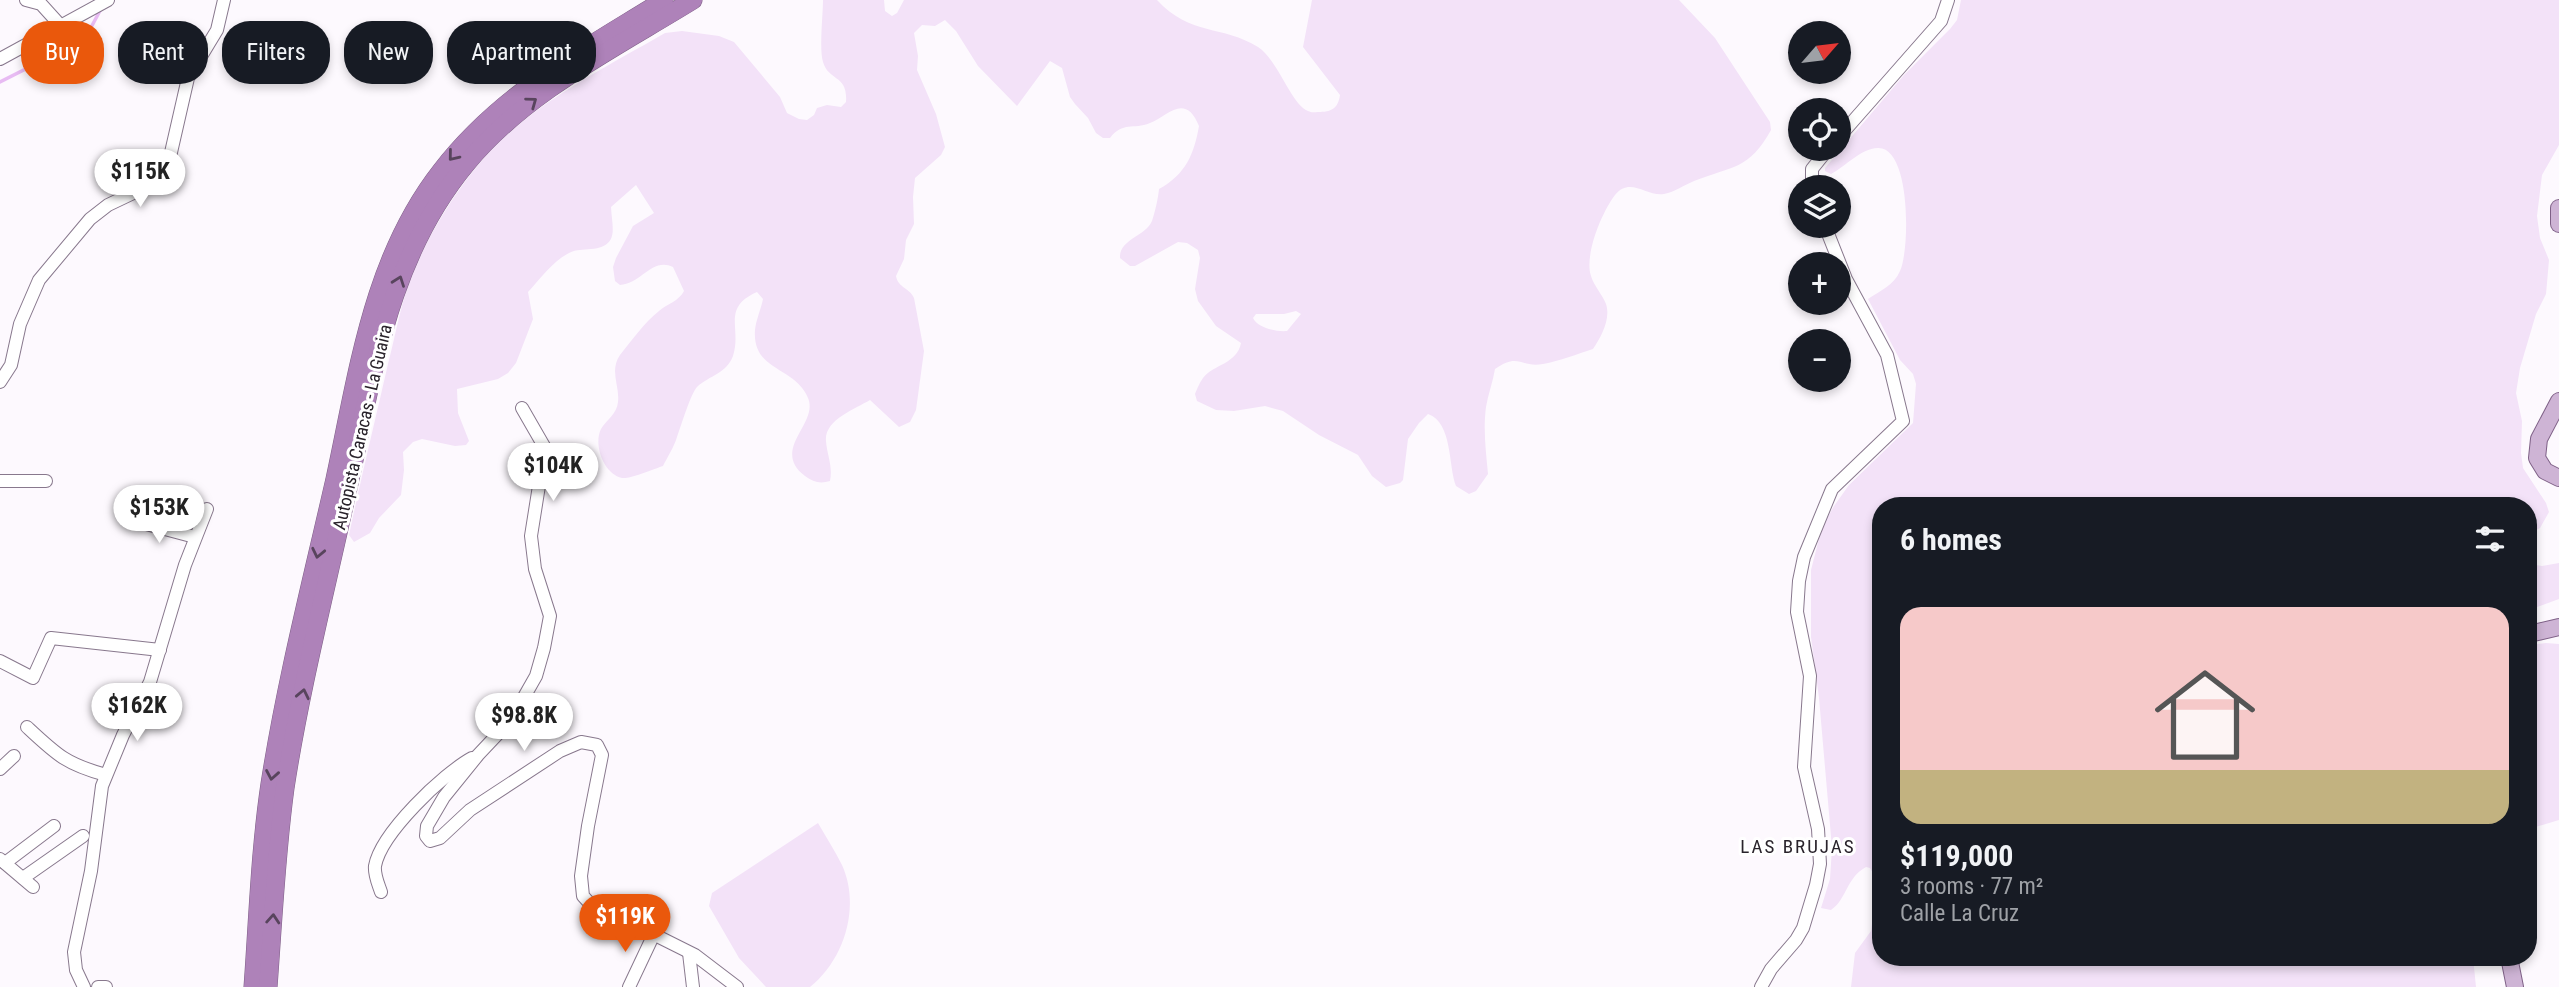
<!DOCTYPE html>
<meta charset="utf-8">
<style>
:root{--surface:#171b24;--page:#20242c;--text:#f1f3f6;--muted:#9ea1a6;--line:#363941;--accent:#ea580c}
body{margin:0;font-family:"Roboto Condensed",sans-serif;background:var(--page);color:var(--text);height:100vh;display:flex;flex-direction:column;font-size:26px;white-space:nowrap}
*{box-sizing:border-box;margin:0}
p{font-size:23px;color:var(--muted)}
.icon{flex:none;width:38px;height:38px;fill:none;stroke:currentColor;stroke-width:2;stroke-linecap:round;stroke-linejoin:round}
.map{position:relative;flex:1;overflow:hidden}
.side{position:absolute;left:1872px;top:497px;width:665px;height:469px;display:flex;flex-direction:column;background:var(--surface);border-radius:28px;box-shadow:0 4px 10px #0003}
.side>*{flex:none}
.guide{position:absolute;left:21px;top:21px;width:665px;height:63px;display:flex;gap:14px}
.needle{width:46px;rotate:62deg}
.buttons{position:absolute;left:1788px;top:21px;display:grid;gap:14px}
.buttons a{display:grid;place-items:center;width:63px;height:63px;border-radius:50%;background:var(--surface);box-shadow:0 4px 10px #0003;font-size:35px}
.price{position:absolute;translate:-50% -60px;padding:0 16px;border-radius:24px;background:#fff;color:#222;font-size:23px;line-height:46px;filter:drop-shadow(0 2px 4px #0008)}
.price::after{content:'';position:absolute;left:50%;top:42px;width:21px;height:16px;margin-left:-10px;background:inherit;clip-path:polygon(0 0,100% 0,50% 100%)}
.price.on{background:var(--accent);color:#fff}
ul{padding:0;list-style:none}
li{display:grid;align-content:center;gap:14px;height:371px;padding:0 28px}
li+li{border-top:2px solid var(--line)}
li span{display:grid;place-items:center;height:217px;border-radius:21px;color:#555}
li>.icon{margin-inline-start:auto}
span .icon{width:126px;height:126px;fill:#fffc;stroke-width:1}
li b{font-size:30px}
h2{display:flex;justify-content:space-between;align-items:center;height:84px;padding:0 28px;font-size:30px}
.chip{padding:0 24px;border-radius:28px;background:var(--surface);box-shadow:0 4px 10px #0003;font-size:24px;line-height:63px}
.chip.on{background:var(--accent);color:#fff}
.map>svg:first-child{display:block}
.green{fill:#f3e2f8;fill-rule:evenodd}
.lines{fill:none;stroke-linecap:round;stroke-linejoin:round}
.stream{stroke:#e8bbf3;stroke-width:3.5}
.minor-casing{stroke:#88788d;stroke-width:14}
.major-casing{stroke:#7f6187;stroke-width:18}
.highway-casing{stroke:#7f6187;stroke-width:19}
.minor{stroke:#fff;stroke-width:12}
.major{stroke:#ceb4d5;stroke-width:16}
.highway{stroke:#ae82b9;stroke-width:18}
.oneway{stroke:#58445d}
.labels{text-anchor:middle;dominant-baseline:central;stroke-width:6;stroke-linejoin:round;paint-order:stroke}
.street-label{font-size:18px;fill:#29232b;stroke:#fff}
.neighbourhood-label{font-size:19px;letter-spacing:2px;fill:#29232b;stroke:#fff}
</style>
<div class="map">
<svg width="2559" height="987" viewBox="0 0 2559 987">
<rect width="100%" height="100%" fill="#fdf9fe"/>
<!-- green -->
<g class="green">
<path d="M823 0H884L885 11 892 16 897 13 904 0H1157C1190 36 1223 25 1258 47 1278 60 1291 104 1308 111 1312 113 1314 112 1318 112 1331 112 1338 109 1340 95L1303 47 1312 0H1679L1715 38 1770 122 1771 130C1749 170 1732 166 1694 181 1684 185 1675 192 1664 194 1647 197 1630 176 1615 195 1602 212 1584 255 1591 276 1594 286 1602 294 1606 304 1611 319 1601 337 1593 349 1577 354 1560 361 1543 364 1520 368 1519 352 1495 369 1493 382 1488 394 1486 407 1483 430 1486 452 1488 474L1476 491 1469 494 1456 486C1448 466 1453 423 1428 414L1419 423 1408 439 1403 480 1400 483 1386 487 1372 476 1358 455 1319 435 1283 411 1265 406 1234 411 1216 410 1197 401 1195 394C1197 389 1200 382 1203 378 1214 364 1237 364 1241 343L1216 326 1198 301 1195 289 1200 258 1198 250 1187 243 1178 242 1135 266H1130L1120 258C1119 239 1145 237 1152 221 1155 212 1158 199 1159 189 1186 174 1194 154 1199 126 1185 92 1168 116 1150 123 1133 130 1123 121 1110 138H1103L1096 133 1088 118 1075 104 1070 97 1062 68 1050 61 1017 106 978 66 956 31 945 20 935 26 922 25 914 33 918 56 917 70 936 114 945 147 941 155 915 178 913 197 914 224 906 240 904 259 896 276C898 288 910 288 914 298L924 351 916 410 910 422 899 427 870 400C855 409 824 420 826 441 827 455 833 466 830 481 820 484 813 482 805 476 770 449 819 424 808 398 795 366 752 372 755 330 756 320 761 309 763 299L757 292C721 308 742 328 733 356 726 374 710 375 697 387 691 393 681 426 677 437 674 447 668 456 663 466 654 469 631 479 622 478 604 474 593 445 601 429 606 420 617 414 618 402 620 386 609 371 620 355 632 340 644 323 659 311 667 304 679 301 684 291L673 267C652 257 641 284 620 285L615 281 613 267 616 258 633 226 654 213 636 185 611 207C612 228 620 246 591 249 583 250 577 249 569 253 553 261 540 279 528 292L533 319 516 363 508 373 498 379 457 389 458 413 469 441 466 445 455 446 422 439 413 442 403 452 404 470 401 495 379 518 370 533 354 542 349 535C361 478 375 421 388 364 396 334 401 301 413 272 431 229 464 177 497 144 545 97 608 66 665 33L682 31 719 36 734 42 780 97 787 113 799 119 807 120 814 115 817 108 827 105 841 107 846 102C848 74 829 82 823 62 819 49 823 15 823 0ZM1296 311 1301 314 1287 331C1276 332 1258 328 1253 318L1256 314H1284Z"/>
<path d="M1961 0H2559V145L2542 175 2537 216 2540 238 2549 260 2547 283 2546 294 2536 314 2520 368 2516 393 2522 421 2521 453 2523 468 2546 503 2549 512 2540 528 2529 534V506H1881V887L1870 868 1866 867C1846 878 1847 899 1831 910L1821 908 1830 879 1832 848 1819 698 1811 637V570L1822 527 1834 506 1849 485 1913 423 1916 384 1913 374 1900 360 1868 299C1880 291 1894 285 1900 271 1910 250 1911 147 1878 148 1860 149 1846 166 1831 174L1825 171V168L1904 75 1950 29 1957 20Z"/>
<path d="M2559 563V599L2529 610V564L2542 566Z"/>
<path d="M2546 643 2559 644V820L2529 829V645Z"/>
<path d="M818 823C826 837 835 851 842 865 861 907 844 960 810 987H766L739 958 709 906 712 893Z"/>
<path d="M1881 889V957H2473L2476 987H1851L1855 953 1871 931 1874 909Z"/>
</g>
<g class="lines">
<!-- stream -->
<path class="stream" d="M0 82 79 42 88 33 102 7"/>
<defs>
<g id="minor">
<path d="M26 0 41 4 60 25"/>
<path d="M0 59 108 0"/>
<path d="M1839 137 1941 21 1948 0"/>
<path d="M1812 187V169L1828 149"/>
<path d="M0 382 11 365 20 324 39 280 90 219 108 205 152 184 167 170 188 78 217 30 224 0"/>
<path d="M522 408 545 448 531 536 535 569 550 616 544 648 536 676 511 720 478 755 444 797 427 826 426 836 430 841 440 838 470 810 560 751 581 742 597 745 602 755 588 826 581 876 583 896 593 907 641 928 695 955 737 987"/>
<path d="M0 481H46"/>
<path d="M131 520 195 537"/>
<path d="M0 661 33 678 51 638 160 650"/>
<path d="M27 727C57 755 66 764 106 775"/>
<path d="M0 769 14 756"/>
<path d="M0 859 33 887"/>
<path d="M5 863 54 826"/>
<path d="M23 878 83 836"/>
<path d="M381 892C378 883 374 875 375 866 381 833 443 774 472 758"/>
<path d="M689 953 693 987"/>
<path d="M84 987 76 970 74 952 91 871 102 786 123 735 150 682 185 565 207 509"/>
<path d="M98 987H106"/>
<path d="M629 987 654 934"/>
<path d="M1761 987 1771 969 1796 940 1803 928 1816 885 1820 864 1818 829 1804 767 1810 676 1797 612 1799 581 1804 557 1832 489 1903 421 1887 355 1846 279 1825 226"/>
</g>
<g id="major">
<path d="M2559 208V224"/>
<path d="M2559 401 2539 439 2537 458 2545 471 2559 478"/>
<path d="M2529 634 2559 627"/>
<path d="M2509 957 2515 987"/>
</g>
<g id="highway">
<path d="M253 987C258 919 260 851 270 784 286 681 312 580 335 479 358 373 372 259 441 171 501 93 582 51 664 0"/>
<path d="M268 987C273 921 276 854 285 788 300 690 325 593 346 497 373 378 386 260 467 163 524 93 617 47 693 0"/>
</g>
</defs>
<!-- minor casing -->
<use href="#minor" class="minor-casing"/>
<!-- major casing -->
<use href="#major" class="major-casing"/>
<!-- highway casing -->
<use href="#highway" class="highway-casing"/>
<!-- minor -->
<use href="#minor" class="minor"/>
<!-- major -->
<use href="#major" class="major"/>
<!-- highway -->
<use href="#highway" class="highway"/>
</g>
<!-- one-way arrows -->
<defs><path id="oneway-chevron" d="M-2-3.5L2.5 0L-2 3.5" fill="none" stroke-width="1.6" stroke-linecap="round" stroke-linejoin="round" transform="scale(1.75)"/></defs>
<g class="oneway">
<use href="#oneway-chevron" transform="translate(532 102) rotate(-36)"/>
<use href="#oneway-chevron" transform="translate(453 156) rotate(129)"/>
<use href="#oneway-chevron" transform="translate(399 281) rotate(-70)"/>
<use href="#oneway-chevron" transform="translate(318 553) rotate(102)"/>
<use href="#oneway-chevron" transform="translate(303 694) rotate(-78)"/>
<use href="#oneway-chevron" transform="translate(272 775) rotate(100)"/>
<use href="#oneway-chevron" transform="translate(273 919) rotate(-86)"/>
</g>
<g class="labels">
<!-- street labels -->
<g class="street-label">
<text transform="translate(362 427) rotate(-77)">Autopista Caracas - La Guaira</text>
</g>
<!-- neighbourhood labels -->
<g class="neighbourhood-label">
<text x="1798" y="846">LAS BRUJAS</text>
</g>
</g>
</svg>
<div class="buttons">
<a><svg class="needle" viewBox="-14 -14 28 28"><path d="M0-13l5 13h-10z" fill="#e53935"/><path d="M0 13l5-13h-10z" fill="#9ea1a6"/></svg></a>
<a><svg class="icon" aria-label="locate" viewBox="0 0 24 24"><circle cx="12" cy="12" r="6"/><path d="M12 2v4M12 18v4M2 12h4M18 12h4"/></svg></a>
<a><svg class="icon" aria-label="layers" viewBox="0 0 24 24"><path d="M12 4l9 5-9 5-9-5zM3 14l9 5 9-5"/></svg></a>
<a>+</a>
<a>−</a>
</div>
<b class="price" style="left:140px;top:209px">$115K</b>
<b class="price" style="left:553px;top:503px">$104K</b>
<b class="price" style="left:159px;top:545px">$153K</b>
<b class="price" style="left:137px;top:743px">$162K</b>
<b class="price" style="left:524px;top:753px">$98.8K</b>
<b class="price on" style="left:625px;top:954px">$119K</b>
<div class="guide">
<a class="chip on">Buy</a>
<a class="chip">Rent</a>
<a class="chip">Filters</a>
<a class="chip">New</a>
<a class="chip">Apartment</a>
</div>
<section class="side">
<h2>6 homes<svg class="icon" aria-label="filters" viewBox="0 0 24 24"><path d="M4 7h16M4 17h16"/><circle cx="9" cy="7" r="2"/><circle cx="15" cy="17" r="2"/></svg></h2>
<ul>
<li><span style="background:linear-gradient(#f6c9c9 75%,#c2b280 0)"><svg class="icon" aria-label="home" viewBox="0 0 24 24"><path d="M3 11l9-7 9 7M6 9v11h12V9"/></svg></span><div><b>$119,000</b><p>3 rooms · 77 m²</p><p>Calle La Cruz</p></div></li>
</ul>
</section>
</div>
